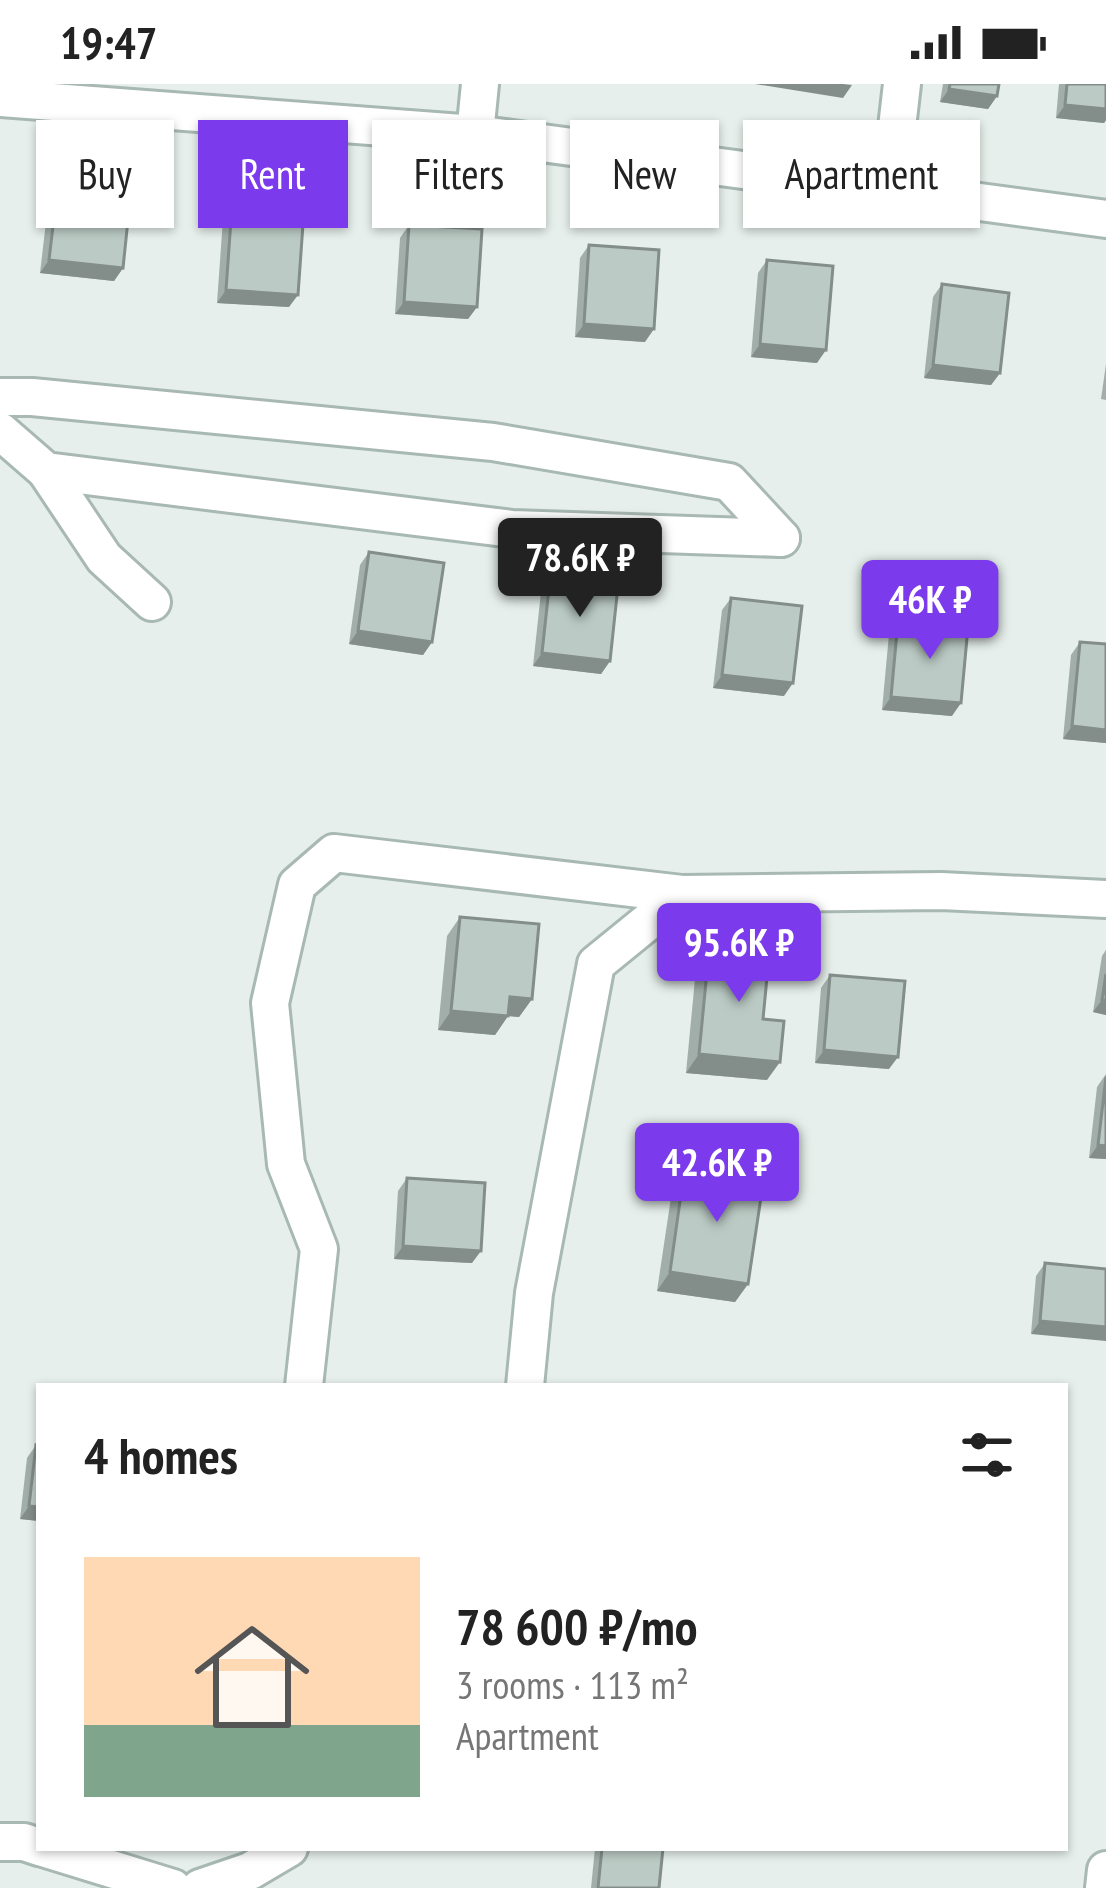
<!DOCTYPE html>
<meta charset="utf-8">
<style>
:root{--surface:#fff;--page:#f6f6f6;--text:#222;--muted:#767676;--accent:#7c3aed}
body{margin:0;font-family:"PT Sans Narrow",sans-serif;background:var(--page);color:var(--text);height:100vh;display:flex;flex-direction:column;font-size:45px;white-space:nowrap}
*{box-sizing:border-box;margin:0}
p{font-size:39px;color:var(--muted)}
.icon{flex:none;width:66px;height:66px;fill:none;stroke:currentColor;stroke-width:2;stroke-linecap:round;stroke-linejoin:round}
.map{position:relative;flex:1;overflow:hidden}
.side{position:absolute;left:36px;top:1299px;width:1032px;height:468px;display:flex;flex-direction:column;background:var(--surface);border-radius:0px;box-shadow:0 3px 9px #0004}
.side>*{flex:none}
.guide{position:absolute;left:36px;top:36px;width:1035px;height:108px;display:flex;gap:24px}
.price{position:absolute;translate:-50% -102px;padding:0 27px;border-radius:12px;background:var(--accent);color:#fff;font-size:39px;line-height:78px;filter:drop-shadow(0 3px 6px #0008)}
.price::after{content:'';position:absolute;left:50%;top:72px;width:36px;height:27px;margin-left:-18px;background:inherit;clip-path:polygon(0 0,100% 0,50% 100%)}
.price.selected{background:#222;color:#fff}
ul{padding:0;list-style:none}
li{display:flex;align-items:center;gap:36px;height:300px;padding:0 48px}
li span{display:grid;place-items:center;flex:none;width:336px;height:240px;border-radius:0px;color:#555}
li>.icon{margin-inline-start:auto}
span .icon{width:144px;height:144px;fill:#fffc;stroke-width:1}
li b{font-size:51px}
h2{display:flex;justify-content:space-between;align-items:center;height:144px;padding:0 48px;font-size:51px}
.chip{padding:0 42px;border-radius:0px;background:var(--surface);box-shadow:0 3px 9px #0004;font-size:42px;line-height:108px}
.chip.selected{background:var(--accent);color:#fff}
.status{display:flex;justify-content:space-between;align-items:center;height:84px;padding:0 60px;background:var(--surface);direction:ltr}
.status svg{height:33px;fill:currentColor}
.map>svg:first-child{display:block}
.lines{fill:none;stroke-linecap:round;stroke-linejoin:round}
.minor-casing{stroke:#a8b8b2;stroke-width:42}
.minor{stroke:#fff;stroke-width:36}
.wall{fill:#a1aea9}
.shaded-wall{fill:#838d89}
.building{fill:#bbcac4;stroke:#838d89;stroke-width:3}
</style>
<div class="status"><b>19:47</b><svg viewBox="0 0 49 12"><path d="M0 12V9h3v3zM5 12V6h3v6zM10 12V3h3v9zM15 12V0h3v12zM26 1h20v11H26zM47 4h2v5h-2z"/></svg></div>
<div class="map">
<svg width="1106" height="1804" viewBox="0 0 1106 1804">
<rect width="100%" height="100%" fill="#e6efeb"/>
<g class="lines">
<defs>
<g id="minor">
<path d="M0 14 475 50 1106 135"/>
<path d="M475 50 480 0"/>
<path d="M890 104 902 0"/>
<path d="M0 313H32L493 358 729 398 781 454"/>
<path d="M0 347 46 387 512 445 781 454"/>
<path d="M46 387 104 474 152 518"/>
<path d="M304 1302 319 1165 286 1080 270 919 297 801 334 769 682 810 941 807 1106 815"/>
<path d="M525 1302 534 1209 596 880 682 810"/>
<path d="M0 1758H24L39 1763"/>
<path d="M43 1764 173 1804"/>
<path d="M200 1804 250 1787 289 1764"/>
<path d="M1104 1804 1106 1786"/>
</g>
</defs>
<!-- minor casing -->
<use href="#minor" class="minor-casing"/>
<!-- minor -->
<use href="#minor" class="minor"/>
</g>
<!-- wall -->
<g class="wall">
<path d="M943 0H999L997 12 988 25 940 18Z"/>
<path d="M1059 0H1106V36L1104 39 1056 34Z"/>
<path d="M58 100 123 184 114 197 40 189 49 112Z"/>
<path d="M232 122 289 223 217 219 223 135Z"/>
<path d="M409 141 477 223 468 235 395 230 400 154Z"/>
<path d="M589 161 645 258 575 253 580 174Z"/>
<path d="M767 176 817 279 751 273 758 189Z"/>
<path d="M942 200 1000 289 991 301 924 294 933 213Z"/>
<path d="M1106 280V316L1101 315Z"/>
<path d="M369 468 432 558 423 571 349 560 360 481Z"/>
<path d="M550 495 610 577 601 590 533 582 541 508Z"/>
<path d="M731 514 784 612 713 604 722 526Z"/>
<path d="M898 537 952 632 882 626 889 550Z"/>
<path d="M1080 558 1106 560V659L1063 655 1071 571Z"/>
<path d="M460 833 532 915 519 933 508 932 495 951 438 946 447 852Z"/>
<path d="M710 856 763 935 767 996 686 989 697 874Z"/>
<path d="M1106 866V931L1093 928 1102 872Z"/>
<path d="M830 891 889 985 815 979 821 904Z"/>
<path d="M1106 990V1075L1089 1074 1097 1003Z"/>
<path d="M685 1082 748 1200 735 1218 657 1207 673 1100Z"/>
<path d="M407 1094 472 1179 394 1175 398 1107Z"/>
<path d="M1045 1179 1106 1185 1031 1250 1036 1192Z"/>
<path d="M36 1361 39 1437 20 1435 27 1374Z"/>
<path d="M595 1764H663L659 1804H591Z"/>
</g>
<!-- shaded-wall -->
<g class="shaded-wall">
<path d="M755 0H843L852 1 843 14Z"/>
<path d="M949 5 997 12 988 25 940 18Z"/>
<path d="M1065 21 1106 25V36L1104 39 1056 34Z"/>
<path d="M49 176 123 184 114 197 40 189Z"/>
<path d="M226 206 298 211 289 223 217 219Z"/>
<path d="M404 218 477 223 468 235 395 230Z"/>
<path d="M584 240 654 245 645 258 575 253Z"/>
<path d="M760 260 826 266 817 279 751 273Z"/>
<path d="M933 281 1000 289 991 301 924 294Z"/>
<path d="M358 547 432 558 423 571 349 560Z"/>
<path d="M542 569 610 577 601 590 533 582Z"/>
<path d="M722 591 793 599 784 612 713 604Z"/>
<path d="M891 613 961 619 952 632 882 626Z"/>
<path d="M1072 642 1106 646V659L1063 655Z"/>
<path d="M510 913 532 915 519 933 508 932 495 951 438 946 451 927Z"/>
<path d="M1102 916H1106V931L1093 928Z"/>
<path d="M824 966 898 973 889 985 815 979Z"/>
<path d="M699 970 780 978 767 996 686 989Z"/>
<path d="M1098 1061 1106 1062V1075L1089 1074Z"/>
<path d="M403 1162 481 1167 472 1179 394 1175Z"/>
<path d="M670 1188 748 1200 735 1218 657 1207Z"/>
<path d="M1040 1237 1106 1243V1257L1031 1250Z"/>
<path d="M29 1422 39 1423V1437L20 1435Z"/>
</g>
<!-- building -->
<g class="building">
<path d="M950 0H999L997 12 949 5Z"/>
<path d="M1067 0H1106V25L1065 21Z"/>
<path d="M58 100 131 107 123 184 49 176Z"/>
<path d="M232 122 304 126 298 211 226 206Z"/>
<path d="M409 141 482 145 477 223 404 218Z"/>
<path d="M589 161 659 166 654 245 584 240Z"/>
<path d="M767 176 833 182 826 266 760 260Z"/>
<path d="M942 200 1009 209 1000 289 933 281Z"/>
<path d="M369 468 444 479 432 558 358 547Z"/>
<path d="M550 495 618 502 610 577 542 569Z"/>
<path d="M731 514 802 522 793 599 722 591Z"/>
<path d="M898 537 968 543 961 619 891 613Z"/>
<path d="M1080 558 1106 560V646L1072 642Z"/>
<path d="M460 833 539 840 532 915 510 913 508 932 451 927Z"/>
<path d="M710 856 770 862 763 935 784 937 780 978 699 970Z"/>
<path d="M1106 890V916H1102Z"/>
<path d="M830 891 905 897 898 973 824 966Z"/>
<path d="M1106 993V1062L1098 1061Z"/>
<path d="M685 1082 764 1093 748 1200 670 1188Z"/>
<path d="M407 1094 485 1099 481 1167 403 1162Z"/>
<path d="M1045 1179 1106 1185V1243L1040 1237Z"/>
<path d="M36 1361 39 1362V1423L29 1422Z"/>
<path d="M602 1764H663L659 1804H598Z"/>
</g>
</svg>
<b class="price selected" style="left:580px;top:536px">78.6K ₽</b>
<b class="price" style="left:930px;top:578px">46K ₽</b>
<b class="price" style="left:739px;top:921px">95.6K ₽</b>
<b class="price" style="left:717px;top:1141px">42.6K ₽</b>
<div class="guide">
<a class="chip">Buy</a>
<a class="chip selected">Rent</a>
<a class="chip">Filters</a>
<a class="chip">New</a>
<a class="chip">Apartment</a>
</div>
<section class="side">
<h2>4 homes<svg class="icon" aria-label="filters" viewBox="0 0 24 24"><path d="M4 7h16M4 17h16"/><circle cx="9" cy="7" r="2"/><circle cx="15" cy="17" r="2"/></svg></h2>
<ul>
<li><span style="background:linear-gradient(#ffd9b3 70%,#7fa58c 0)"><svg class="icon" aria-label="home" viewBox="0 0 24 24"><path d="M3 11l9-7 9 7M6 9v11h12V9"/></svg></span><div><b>78 600 ₽/mo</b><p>3 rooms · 113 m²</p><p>Apartment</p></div></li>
</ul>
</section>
</div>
